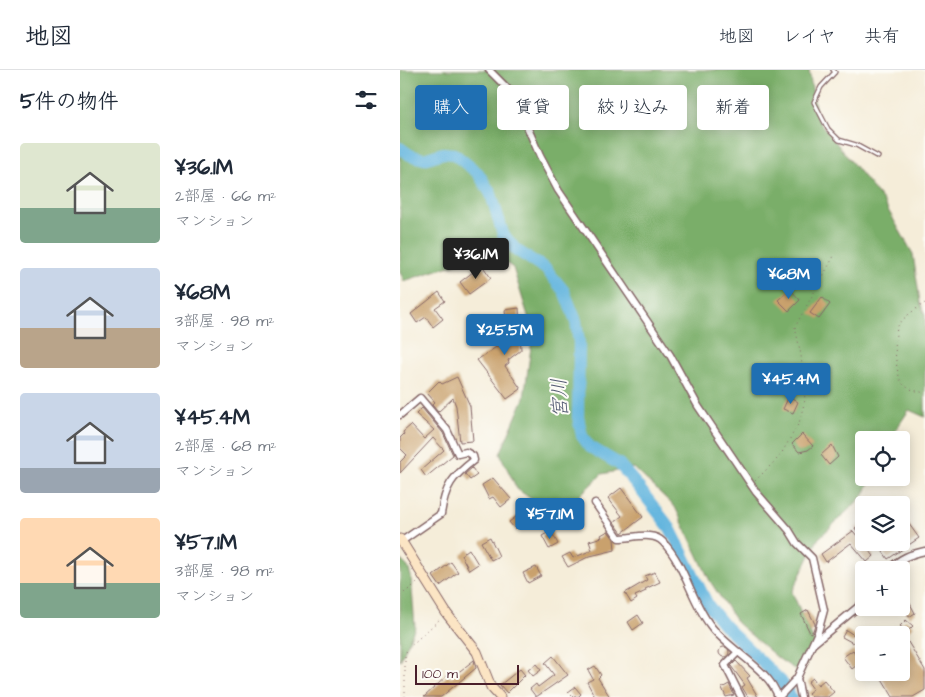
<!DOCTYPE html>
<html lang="ja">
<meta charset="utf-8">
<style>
:root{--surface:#fff;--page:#f2f2f3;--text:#1f2937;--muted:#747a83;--line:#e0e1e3;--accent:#1f6fb2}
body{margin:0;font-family:"Architects Daughter","Klee One",sans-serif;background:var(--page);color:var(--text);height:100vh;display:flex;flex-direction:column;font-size:19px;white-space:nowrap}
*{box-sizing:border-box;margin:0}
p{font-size:16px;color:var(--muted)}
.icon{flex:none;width:28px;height:28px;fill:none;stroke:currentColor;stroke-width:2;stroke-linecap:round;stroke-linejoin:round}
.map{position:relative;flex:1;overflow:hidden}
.side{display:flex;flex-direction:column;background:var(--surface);width:400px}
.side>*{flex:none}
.top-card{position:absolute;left:15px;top:15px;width:435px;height:45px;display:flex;gap:10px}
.controls{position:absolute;left:455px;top:361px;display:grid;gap:10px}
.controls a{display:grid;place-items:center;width:55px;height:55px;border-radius:5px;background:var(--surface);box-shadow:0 2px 12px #0003;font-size:25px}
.scale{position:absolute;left:15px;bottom:12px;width:104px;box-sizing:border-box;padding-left:5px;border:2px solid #4a1f2b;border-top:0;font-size:14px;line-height:18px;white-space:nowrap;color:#4a1f2b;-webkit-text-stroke:4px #fdfcf7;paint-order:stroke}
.price{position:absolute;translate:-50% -42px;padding:0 11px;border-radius:5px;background:var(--accent);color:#fff;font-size:16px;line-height:32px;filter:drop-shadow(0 1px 2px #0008)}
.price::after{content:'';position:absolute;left:50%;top:30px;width:15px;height:11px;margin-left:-8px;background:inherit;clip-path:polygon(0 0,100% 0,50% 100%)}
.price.on{background:#222;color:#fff}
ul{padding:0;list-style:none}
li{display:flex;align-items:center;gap:15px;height:125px;padding:0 20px}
li span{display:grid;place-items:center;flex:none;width:140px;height:100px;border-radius:5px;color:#555}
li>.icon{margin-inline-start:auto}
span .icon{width:60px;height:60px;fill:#fffc;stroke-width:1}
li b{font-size:21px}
h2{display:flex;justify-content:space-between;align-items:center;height:60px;padding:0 20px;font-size:21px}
.pill{padding:0 18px;border-radius:5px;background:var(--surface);box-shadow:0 2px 12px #0003;font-size:18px;line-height:45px}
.pill.on{background:var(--accent);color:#fff}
header{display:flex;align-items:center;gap:30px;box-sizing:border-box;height:70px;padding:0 25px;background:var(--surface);border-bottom:1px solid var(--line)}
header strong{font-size:24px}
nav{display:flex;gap:28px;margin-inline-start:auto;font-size:18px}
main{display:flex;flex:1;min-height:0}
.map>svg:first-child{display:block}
.forest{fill:#7aae69;stroke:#62664a}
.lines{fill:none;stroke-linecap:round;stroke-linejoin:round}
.river{stroke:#63b5de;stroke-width:12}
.building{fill:#c9a16d}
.lane-casing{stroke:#866768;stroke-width:5.5}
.street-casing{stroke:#866768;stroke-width:9}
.secondary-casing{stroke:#866768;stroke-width:11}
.path{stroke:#866768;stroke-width:1;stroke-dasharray:1 4;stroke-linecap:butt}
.lane{stroke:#fff;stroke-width:3}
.street{stroke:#fff;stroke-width:6}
.secondary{stroke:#fce5c4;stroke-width:9}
.labels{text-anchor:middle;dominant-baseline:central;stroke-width:4;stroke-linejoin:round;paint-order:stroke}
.water-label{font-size:20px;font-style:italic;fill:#545b73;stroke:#fdfcf7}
</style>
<header>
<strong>地図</strong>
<nav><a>地図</a><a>レイヤ</a><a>共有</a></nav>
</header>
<main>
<section class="side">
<h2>5件の物件<svg class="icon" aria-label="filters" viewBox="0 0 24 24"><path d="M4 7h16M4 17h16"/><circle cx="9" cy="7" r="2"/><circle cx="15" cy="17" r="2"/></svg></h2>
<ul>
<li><span style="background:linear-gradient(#dfe7d0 65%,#7fa58c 0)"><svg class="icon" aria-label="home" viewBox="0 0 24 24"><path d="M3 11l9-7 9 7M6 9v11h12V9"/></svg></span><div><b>¥36.1M</b><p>2部屋 · 66 m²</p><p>マンション</p></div></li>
<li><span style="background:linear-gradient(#c9d6e8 60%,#b9a48a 0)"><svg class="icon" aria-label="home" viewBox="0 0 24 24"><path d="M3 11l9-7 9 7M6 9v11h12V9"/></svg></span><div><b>¥68M</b><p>3部屋 · 98 m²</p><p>マンション</p></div></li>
<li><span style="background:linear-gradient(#c9d6e8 75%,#9aa5b1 0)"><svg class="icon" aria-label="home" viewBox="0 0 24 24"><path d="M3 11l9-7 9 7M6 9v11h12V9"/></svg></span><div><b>¥45.4M</b><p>2部屋 · 68 m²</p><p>マンション</p></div></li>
<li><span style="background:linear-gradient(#ffd9b3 65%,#7fa58c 0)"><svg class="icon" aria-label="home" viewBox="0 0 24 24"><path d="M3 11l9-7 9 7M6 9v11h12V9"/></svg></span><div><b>¥57.1M</b><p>3部屋 · 98 m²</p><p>マンション</p></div></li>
</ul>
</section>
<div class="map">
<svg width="525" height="627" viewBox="0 0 525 627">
<rect width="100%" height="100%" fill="#fdfcf7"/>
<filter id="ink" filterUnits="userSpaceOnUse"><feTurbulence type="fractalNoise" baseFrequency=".02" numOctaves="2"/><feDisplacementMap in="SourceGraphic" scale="10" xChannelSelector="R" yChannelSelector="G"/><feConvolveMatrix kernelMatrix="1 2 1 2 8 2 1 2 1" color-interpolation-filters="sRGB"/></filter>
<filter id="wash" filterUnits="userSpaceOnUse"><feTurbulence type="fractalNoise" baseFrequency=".0096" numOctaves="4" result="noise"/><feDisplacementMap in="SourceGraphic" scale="20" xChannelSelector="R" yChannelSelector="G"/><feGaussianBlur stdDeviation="1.12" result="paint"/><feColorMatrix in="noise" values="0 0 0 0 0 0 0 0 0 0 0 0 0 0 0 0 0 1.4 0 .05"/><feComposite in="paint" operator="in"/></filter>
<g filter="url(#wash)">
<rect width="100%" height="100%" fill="#f5edd9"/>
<!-- forest -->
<g class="forest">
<path d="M0 0H409L417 49 483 131 513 184 520 232 525 245V347L509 340 489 370H464V408H471L464 425 418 469 392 522 415 574 402 604 379 589 337 553 310 511 275 437 234 398 202 404 157 447 117 419 100 384 124 328 133 262 113 198 73 168 59 193 4 211 0 202Z"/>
<path d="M0 489 8 497 11 506 15 557 0 591Z"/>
</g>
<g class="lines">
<!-- river -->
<path class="river" d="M0 78 10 85 24 89 43 83 54 84 78 103 91 124 103 164 116 180 146 199 164 221 176 251 179 273 178 347 182 366 190 377 219 394 236 414 270 458 308 535 325 556 381 611 391 627"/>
</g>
<g id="blocks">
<!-- building -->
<g class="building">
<path d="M82 195 91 208 69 224 60 212Z"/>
<path d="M390 219 400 230 389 241 378 230Z"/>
<path d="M39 222 45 231 35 238 43 249 33 257 26 247 17 253 11 244Z"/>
<path d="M422 227 430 234 419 249 410 243Z"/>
<path d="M119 238 121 280 108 290 109 293 105 296 121 319 107 329 77 290 108 269 105 240Z"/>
<path d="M57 307 70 336 73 371 60 372 56 336 53 328 38 342 32 335 35 332 27 323 39 311 42 314Z"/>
<path d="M389 326 398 332 393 343 383 339Z"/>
<path d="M22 338 43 363 53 385 26 407 21 400 44 380 33 368 0 403V392L7 385 0 378V368L4 364 3 362 11 355 24 369 34 360 16 344Z"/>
<path d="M402 364 413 376 408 380 399 382 392 374Z"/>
<path d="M432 375 438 387 429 395 421 385Z"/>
<path d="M72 398 77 405 70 410 65 404Z"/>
<path d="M93 408 111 429 101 437 93 427 89 429 82 415Z"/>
<path d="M221 418 243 447 222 463 214 452 222 446 208 428Z"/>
<path d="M501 443 519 468 488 489 476 472H501Z"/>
<path d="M120 444 125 450 115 459 109 452Z"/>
<path d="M464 452V460L458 463 455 458Z"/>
<path d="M151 461 158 474 149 479 142 466Z"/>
<path d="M208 461 214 469 215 480 190 486 168 497 162 487 170 483 173 488 192 480 189 471 202 467 201 465Z"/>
<path d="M453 461 474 486 467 492 451 473 426 492 421 484Z"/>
<path d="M90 467 99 486 91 490 81 472Z"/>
<path d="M69 479 78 494 69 500 61 485Z"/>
<path d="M51 492 58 502 40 516 33 506Z"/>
<path d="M136 497 141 506 128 513 123 503Z"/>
<path d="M255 502 260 512 245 519 246 521 235 526 237 529 231 533 225 523 247 510 245 506Z"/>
<path d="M501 517 515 543 509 547 501 534Z"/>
<path d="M408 540 415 554 413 561 410 563 401 544Z"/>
<path d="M238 545 243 553 233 560 228 552Z"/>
<path d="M506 550 513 556 507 562 500 556Z"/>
<path d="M446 560 457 567 453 573 442 567Z"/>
<path d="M508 572 525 600V620L513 627H493L478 602H501V576Z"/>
<circle cx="324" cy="582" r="5"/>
<path d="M453 580 461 592 452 599 443 587Z"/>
<path d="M153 586 168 605 136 627 130 619 136 614 138 617 154 605 145 593Z"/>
<path d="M74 590 76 598 41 627H24L48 605 51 608Z"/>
<path d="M336 591 350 606 347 608 358 627H348L342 617 345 615 331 596Z"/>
<path d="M136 594 141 600 133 606 128 600Z"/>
<path d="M195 596 201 605 198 608 210 627H195L187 612 193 609 188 600Z"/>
<path d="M120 599 125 605 107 623 100 615Z"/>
<path d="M413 608 418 615 424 610 434 622 428 627H412L408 623 413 619 408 612Z"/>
<path d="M329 614 334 625 326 627 322 618Z"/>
<path d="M175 617 181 624 178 627H173L168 622Z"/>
</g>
</g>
</g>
<g filter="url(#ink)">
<use href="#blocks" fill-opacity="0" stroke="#866768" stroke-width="1"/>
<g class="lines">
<defs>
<path id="lane" d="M433 0 435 2 421 17 414 32 428 59 439 70 456 75 478 87"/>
<g id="street">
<path d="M89 0 106 17 115 29 140 86 158 120 270 285 298 336 356 422 389 460 397 473 412 488 424 540 418 562 397 608 401 627"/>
<path d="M0 345 20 328 47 360 58 384 66 382 73 386 74 390C52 407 45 416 41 444L2 471"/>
<path d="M195 433 219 468C233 468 253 461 263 472 285 495 291 530 310 555 328 580 370 599 378 627"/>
<path d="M489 500C499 488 511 484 525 481"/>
<path d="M413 574 464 532"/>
<path d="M337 583 325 595 341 627"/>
<path d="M379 627 397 608"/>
</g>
<path id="secondary" d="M0 469 47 544 77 582 91 617 100 627"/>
</defs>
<!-- lane casing -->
<use href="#lane" class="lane-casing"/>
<!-- street casing -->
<use href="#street" class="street-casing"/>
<!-- secondary casing -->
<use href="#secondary" class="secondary-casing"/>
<!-- path -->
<g class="path">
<path d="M525 233C516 239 503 247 498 256 493 267 495 306 503 314 509 320 517 321 525 323"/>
<path d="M355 411 380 386 399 353 405 330 401 285 395 257 434 186"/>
<path d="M0 526 17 513"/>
<path d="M5 627V586L7 579 40 549"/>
</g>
<!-- lane -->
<use href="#lane" class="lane"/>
<!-- street -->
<use href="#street" class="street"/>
<!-- secondary -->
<use href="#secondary" class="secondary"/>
</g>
</g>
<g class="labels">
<!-- water labels -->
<g class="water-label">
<text transform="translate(160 328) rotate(-93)">宮川</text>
</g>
</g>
</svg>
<div class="controls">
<a><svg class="icon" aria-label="locate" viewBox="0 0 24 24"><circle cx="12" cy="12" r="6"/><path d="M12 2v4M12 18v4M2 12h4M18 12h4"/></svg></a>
<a><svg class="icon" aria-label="layers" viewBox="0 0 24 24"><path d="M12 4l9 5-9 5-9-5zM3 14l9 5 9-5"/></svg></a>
<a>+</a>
<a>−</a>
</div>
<div class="scale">100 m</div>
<b class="price on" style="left:76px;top:210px">¥36.1M</b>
<b class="price" style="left:389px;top:230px">¥68M</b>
<b class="price" style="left:105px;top:286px">¥25.5M</b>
<b class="price" style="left:391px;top:335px">¥45.4M</b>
<b class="price" style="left:150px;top:470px">¥57.1M</b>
<div class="top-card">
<a class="pill on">購入</a>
<a class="pill">賃貸</a>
<a class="pill">絞り込み</a>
<a class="pill">新着</a>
</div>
</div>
</main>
